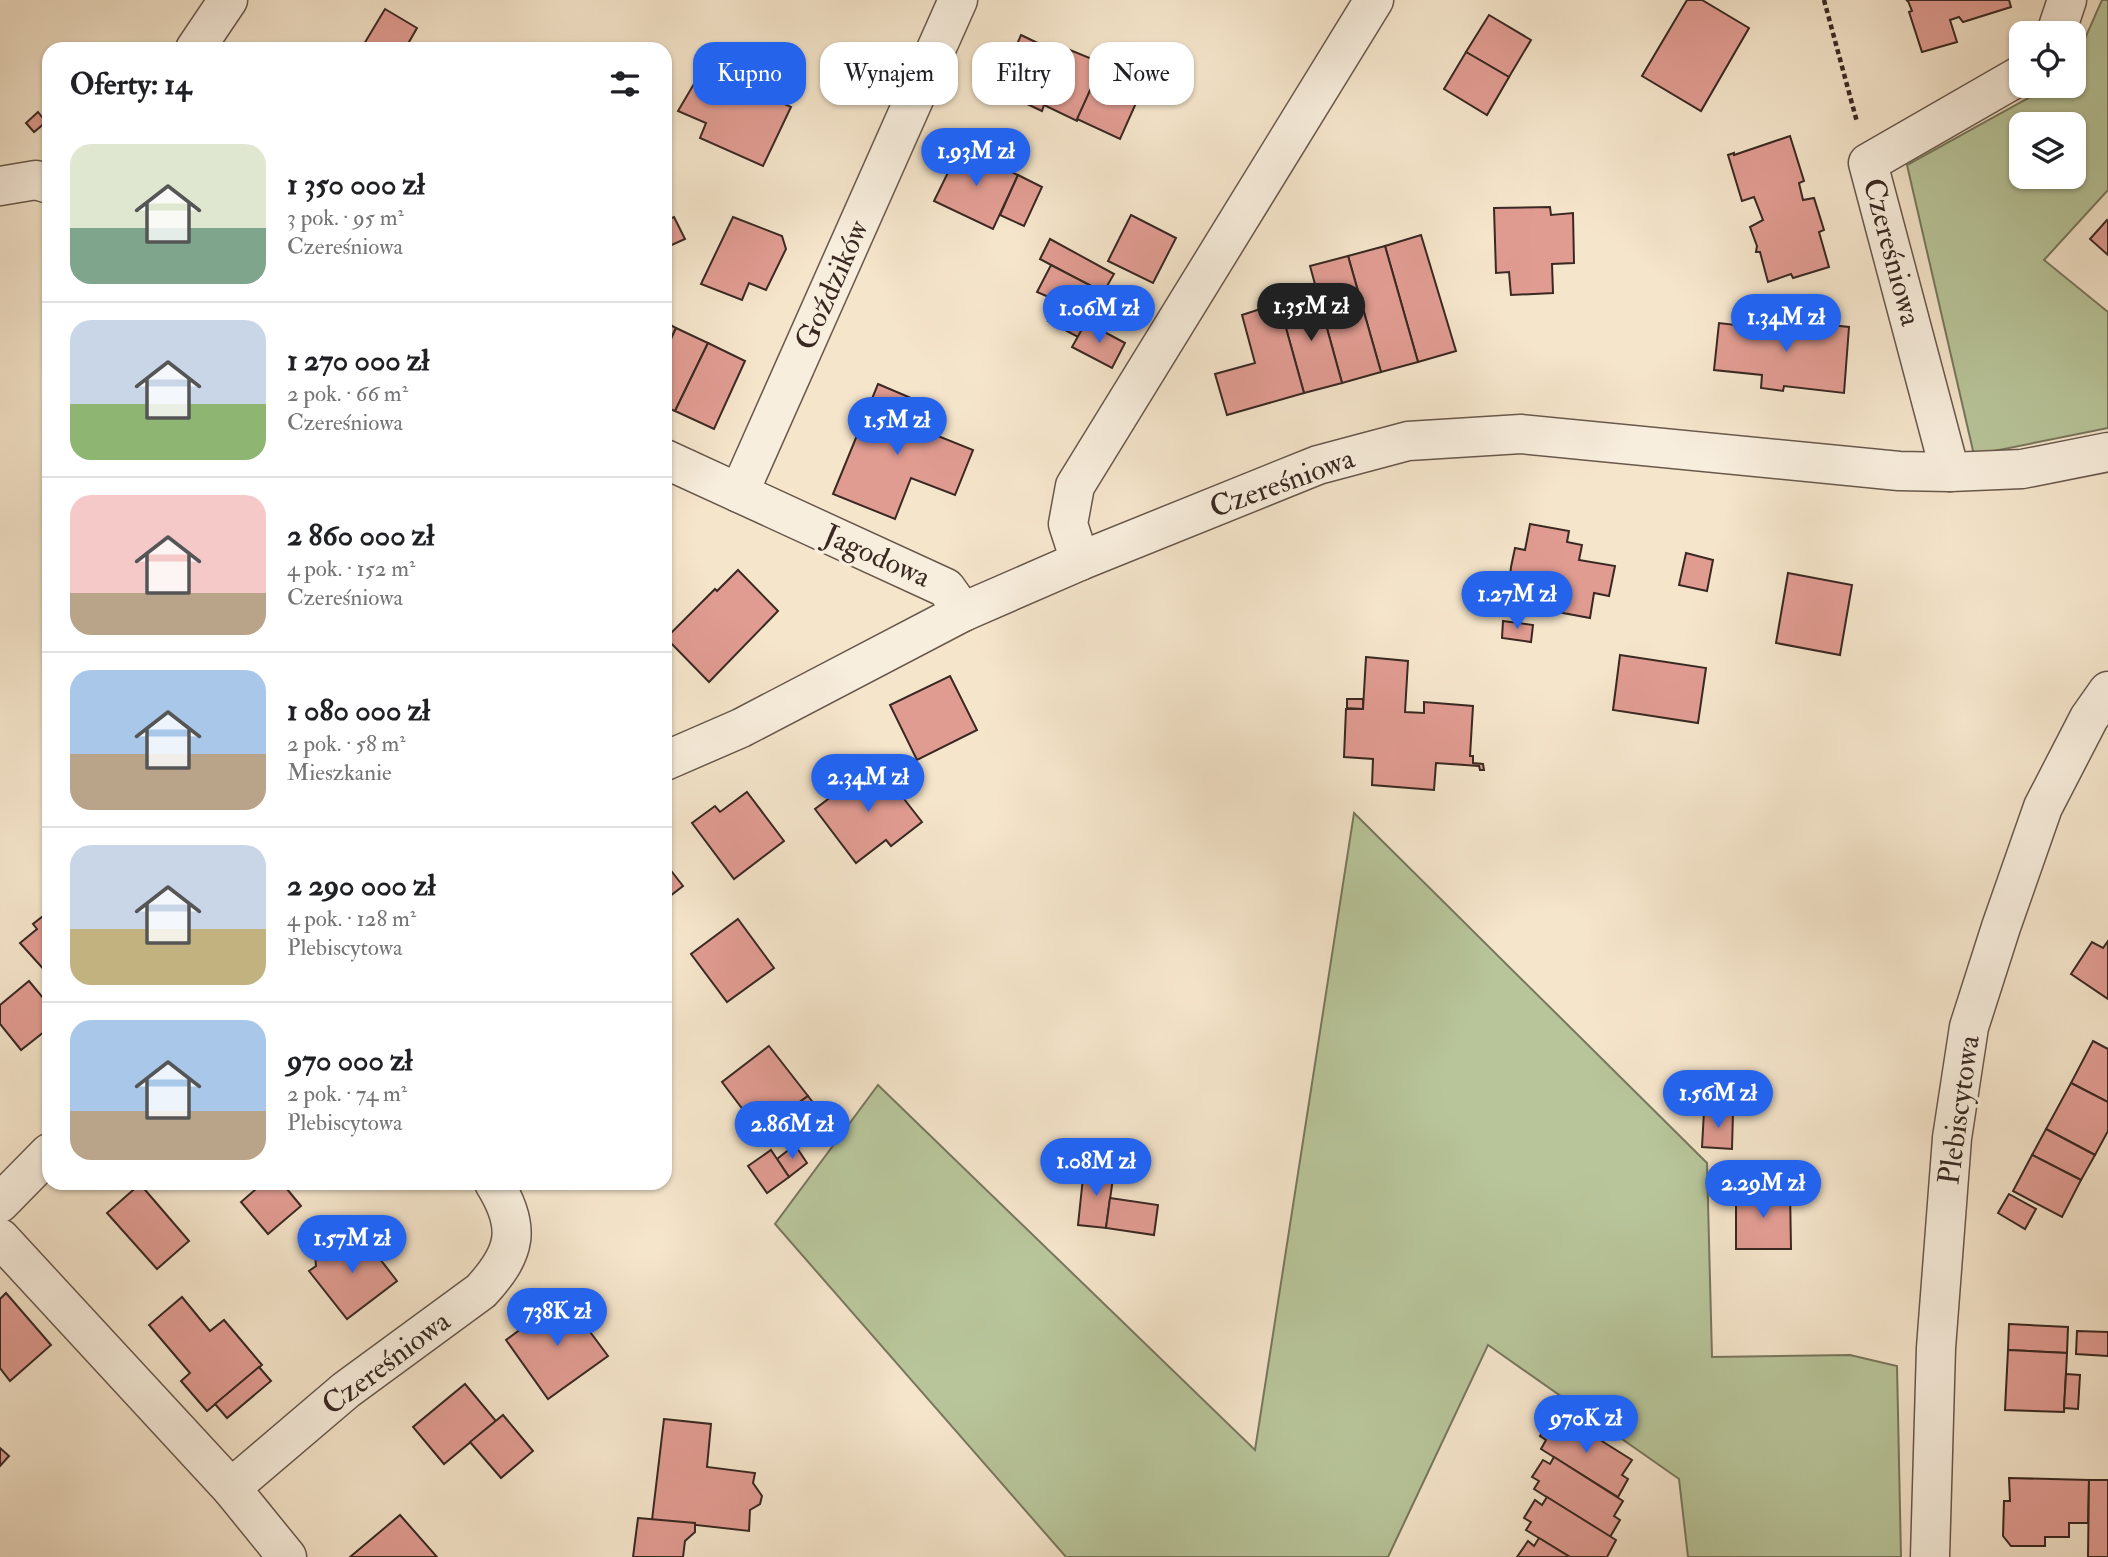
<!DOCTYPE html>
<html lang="pl">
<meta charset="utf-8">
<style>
:root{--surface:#fff;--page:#f6f6f6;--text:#202124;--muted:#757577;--line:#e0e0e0;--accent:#2563eb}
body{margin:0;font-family:"IM FELL Double Pica",serif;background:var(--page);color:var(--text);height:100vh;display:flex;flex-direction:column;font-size:26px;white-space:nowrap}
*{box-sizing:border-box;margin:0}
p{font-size:23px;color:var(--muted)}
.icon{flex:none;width:38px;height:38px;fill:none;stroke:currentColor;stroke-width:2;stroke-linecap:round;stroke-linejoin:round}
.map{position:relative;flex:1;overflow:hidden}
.side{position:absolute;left:42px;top:42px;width:630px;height:1148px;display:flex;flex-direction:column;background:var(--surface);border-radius:21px;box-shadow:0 2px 5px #0004}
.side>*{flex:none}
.banner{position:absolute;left:693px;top:42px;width:665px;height:63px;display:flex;gap:14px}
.controls{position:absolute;left:2009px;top:21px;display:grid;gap:14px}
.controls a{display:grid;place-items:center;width:77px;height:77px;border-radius:14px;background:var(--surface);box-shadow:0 2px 5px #0004;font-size:35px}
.price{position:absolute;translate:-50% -60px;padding:0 16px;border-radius:24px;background:var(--accent);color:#fff;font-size:23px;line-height:46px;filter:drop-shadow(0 2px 4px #0008)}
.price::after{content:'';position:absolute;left:50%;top:42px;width:21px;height:16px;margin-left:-10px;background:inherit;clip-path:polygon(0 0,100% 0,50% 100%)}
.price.selected{background:#222;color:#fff}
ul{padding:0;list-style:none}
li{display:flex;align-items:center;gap:21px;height:175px;padding:0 28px}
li+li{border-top:2px solid var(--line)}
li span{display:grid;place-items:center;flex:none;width:196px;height:140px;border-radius:21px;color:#555}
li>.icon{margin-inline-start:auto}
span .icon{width:84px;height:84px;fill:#fffc;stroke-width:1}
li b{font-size:30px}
h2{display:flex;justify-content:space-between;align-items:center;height:84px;padding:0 28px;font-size:30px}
.tag{padding:0 24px;border-radius:21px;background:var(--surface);box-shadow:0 2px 5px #0004;font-size:24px;line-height:63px}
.tag.selected{background:var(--accent);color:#fff}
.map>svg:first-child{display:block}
.green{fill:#b8c59a;stroke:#78775e;stroke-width:2;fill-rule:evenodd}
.building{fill:#e19c92;stroke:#392922;stroke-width:2}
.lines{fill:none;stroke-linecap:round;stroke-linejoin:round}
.minor-casing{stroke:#68584c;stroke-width:41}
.path{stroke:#392922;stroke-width:4.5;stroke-dasharray:5 3.5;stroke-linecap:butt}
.minor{stroke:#f8eedd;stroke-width:38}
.labels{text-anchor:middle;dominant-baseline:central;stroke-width:7;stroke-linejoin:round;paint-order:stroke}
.street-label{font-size:30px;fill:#392922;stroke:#f8eedd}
</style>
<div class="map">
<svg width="2108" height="1557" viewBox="0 0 2108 1557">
<rect width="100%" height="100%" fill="#f5e5cb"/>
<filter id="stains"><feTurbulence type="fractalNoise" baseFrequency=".00286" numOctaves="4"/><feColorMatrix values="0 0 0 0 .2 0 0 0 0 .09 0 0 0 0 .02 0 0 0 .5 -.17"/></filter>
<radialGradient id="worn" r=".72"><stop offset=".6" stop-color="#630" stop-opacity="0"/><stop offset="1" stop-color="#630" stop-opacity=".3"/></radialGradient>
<!-- green -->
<g class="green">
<path d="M2102 0H2108V190L2044 260 2108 312V428L1974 455 1907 165 2050 86H2074V63ZM2021 124H2074V177H2021Z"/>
<path d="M1354 813 1707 1163 1712 1357 1850 1355 1897 1366 1901 1557H1688L1679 1479 1488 1345 1388 1557H1066L775 1224 878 1085 1255 1450Z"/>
</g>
<!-- building -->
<g class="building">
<path d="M1687 0H1702L1749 28 1701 111 1642 76Z"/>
<path d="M1906 0H2009L2011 7 1963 22 1959 17 1950 20 1957 42 1922 52 1909 12 1912 11 1908 1Z"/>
<path d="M385 9 417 28 405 49H361Z"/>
<path d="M1489 15 1531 40 1509 77 1466 52Z"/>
<path d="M1021 35 1048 48V52L1059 57 1065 48 1102 63 1077 121 1044 105 1042 111 997 90Z"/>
<path d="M1466 52 1509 77 1487 115 1444 89Z"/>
<path d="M708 60 731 72 735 67 746 65 755 69 759 77 763 74 784 83 778 101 791 107 763 166 700 138 706 123 678 111Z"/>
<path d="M1102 64 1145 83 1120 139 1077 119Z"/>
<path d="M38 112 46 122 34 132 26 123Z"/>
<path d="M1790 136 1804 181 1799 183 1803 200 1814 198 1824 230 1819 232 1829 267 1793 278 1791 274 1768 282 1760 252H1756L1757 246 1750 227 1763 220 1754 197 1742 201 1728 155 1734 153V155Z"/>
<path d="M960 148 1018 175 993 229 934 201Z"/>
<path d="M1018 175 1042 187 1024 226 1000 215Z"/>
<path d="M1550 207 1551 215 1573 213 1574 263 1552 264 1553 293 1511 295 1509 272 1496 273 1494 208Z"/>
<path d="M1131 215 1176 238 1153 283 1108 261Z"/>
<path d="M674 217 685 239 665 248V221Z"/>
<path d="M733 217 782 236 786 249 766 290 749 283 742 300 701 284Z"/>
<path d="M2107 220 2108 221V255L2090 239Z"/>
<path d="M1421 235 1456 351 1418 362 1385 246Z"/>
<path d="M1050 239 1114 274 1103 293 1040 259Z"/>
<path d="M1385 246 1418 362 1381 372 1348 256Z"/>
<path d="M1348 256 1381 372 1342 383 1310 266Z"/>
<path d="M1051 265 1103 292 1078 337 1048 321 1058 301 1037 292Z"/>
<path d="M1317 292 1342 383 1304 393 1279 303Z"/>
<path d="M1279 303 1304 393 1227 415 1215 374 1255 363 1242 315Z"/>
<path d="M1774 319 1849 327 1844 393 1784 386 1783 391 1761 388 1762 375 1714 370 1719 323 1771 329V320Z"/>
<path d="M665 322 676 328 665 352Z"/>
<path d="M1086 322 1125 343 1112 368 1072 347Z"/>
<path d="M676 328 708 343 675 411 665 407V352Z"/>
<path d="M708 343 745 361 714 429 675 411Z"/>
<path d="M878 384 918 401 908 424 973 450 955 495 911 478 895 519 833 494Z"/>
<path d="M1530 524 1569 531 1567 542 1582 545 1579 560 1615 566 1609 596 1594 593 1590 618 1514 604 1520 578 1510 576 1511 567 1515 548 1525 550Z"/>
<path d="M1686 553 1713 560 1707 591 1679 585Z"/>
<path d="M738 570 778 611 709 682 666 638 715 589 717 591Z"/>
<path d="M1788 573 1852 585 1840 655 1776 643Z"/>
<path d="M1503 621 1533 625 1531 642 1502 638Z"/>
<path d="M1620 655 1706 668 1698 723 1613 710Z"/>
<path d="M1366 657 1408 661 1405 712 1424 713V702L1473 706 1470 756H1473V763L1483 764 1484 770H1480L1479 766 1436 763 1434 790 1372 785 1373 759 1344 757 1346 709H1363Z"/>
<path d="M950 676 977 730 917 760 890 705Z"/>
<path d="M1347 699H1363V709L1347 708Z"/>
<path d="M876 763 922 822 891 846 886 840 856 863 815 809Z"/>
<path d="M747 792 784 841 734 879 692 823 715 806 720 812Z"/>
<path d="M665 863 683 886 665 900Z"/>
<path d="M48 907 49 971 47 973 20 943 37 929 33 924 48 912Z"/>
<path d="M738 919 774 968 727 1002 691 954Z"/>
<path d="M2108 941V999L2071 974 2092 942 2103 948Z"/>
<path d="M29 981 49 1005V1028L21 1050 0 1024V1005Z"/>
<path d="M2093 1041 2108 1049V1102L2071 1083Z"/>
<path d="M769 1046 808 1096 760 1132 722 1082Z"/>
<path d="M2071 1083 2108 1102V1131L2095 1155 2046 1129Z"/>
<path d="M808 1096 818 1109 790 1131 779 1117Z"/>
<path d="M1704 1111 1733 1112 1732 1149 1702 1147Z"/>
<path d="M2046 1129 2095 1155 2081 1180 2032 1155Z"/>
<path d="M795 1145 807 1163 789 1177 777 1159Z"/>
<path d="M771 1150 789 1177 767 1193 748 1166Z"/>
<path d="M2032 1155 2081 1180 2062 1217 2013 1191Z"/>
<path d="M1084 1168 1114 1171 1106 1228 1078 1225Z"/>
<path d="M263 1183H282L301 1206 268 1234 241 1202Z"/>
<path d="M140 1184 189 1241 157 1269 107 1213Z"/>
<path d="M1790 1190 1791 1249H1736V1191Z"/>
<path d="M2009 1194 2036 1209 2025 1229 1998 1213Z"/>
<path d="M1110 1198 1158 1205 1154 1235 1106 1228Z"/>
<path d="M359 1232 397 1281 347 1319 309 1271 316 1266 315 1254 327 1246 338 1248Z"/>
<path d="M6 1293 51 1345 10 1381 0 1368V1299Z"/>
<path d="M182 1297 210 1331 224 1320 262 1365 207 1411 181 1381 190 1373 149 1325Z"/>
<path d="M564 1297 608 1356 548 1399 506 1340Z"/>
<path d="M2009 1324 2068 1327 2067 1353 2008 1350Z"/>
<path d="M2077 1331 2108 1332V1356L2076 1354Z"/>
<path d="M2008 1350 2067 1353 2064 1412 2005 1410Z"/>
<path d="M259 1367 271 1381 227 1418 215 1404Z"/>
<path d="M2066 1374 2080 1375 2078 1409 2064 1408Z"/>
<path d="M465 1384 496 1421 444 1464 413 1427Z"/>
<path d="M503 1415 533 1451 501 1478 470 1442Z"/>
<path d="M1562 1416 1632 1460 1622 1475 1628 1479 1618 1497 1541 1449 1546 1440 1540 1436 1550 1420 1557 1424Z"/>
<path d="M664 1419 711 1424 707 1467 755 1473 753 1483 762 1496 760 1504 750 1510 749 1531 652 1520Z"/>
<path d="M0 1448 9 1456 0 1466Z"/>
<path d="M1554 1457 1623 1501 1614 1516 1620 1520 1610 1537 1534 1489 1539 1481 1532 1477 1543 1460 1550 1464Z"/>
<path d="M2009 1478 2089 1480 2088 1523H2069V1537H2045V1546H2011L2003 1536 2004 1501H2010Z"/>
<path d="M2089 1480H2108V1557H2088Z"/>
<path d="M1547 1497 1616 1540 1607 1557H1570L1526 1530 1531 1522 1524 1518 1535 1500 1542 1505Z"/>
<path d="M400 1515 437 1557H350Z"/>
<path d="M638 1518 695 1523V1532L685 1541 683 1557H633Z"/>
<path d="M1539 1538 1570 1557H1517L1528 1541 1534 1546Z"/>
</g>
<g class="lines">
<defs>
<g id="minor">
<path d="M2056 33 2067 0"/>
<path d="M195 49 228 0"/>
<path d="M0 186 36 180 49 184"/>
<path d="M665 459 946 588 963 612"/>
<path d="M1950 472 1868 163 2021 75"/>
<path d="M739 493 958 0"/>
<path d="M1080 561 1068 524 1075 486 1374 0"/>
<path d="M665 761 741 728 963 612 1080 561 1318 465 1408 441 1521 434 1899 471 1950 472 2022 469 2108 452"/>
<path d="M0 1203 49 1153"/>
<path d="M0 1238 231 1488 287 1557"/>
<path d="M231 1488 346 1390 481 1291C516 1253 522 1228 494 1183"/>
<path d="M1930 1557 1936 1348 1952 1138 1969 1027 2001 927 2043 807 2089 718 2108 691"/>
</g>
</defs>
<!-- minor casing -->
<use href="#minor" class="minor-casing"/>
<!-- path -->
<path class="path" d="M1824 0 1857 122"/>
<!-- minor -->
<use href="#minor" class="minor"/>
</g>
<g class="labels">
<!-- street labels -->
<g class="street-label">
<text transform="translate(1892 252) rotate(75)">Czereśniowa</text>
<text transform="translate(832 285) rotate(-66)">Goździków</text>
<text transform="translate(1282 483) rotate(-20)">Czereśniowa</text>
<text transform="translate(877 556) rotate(24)">Jagodowa</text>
<text transform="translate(1959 1110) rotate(-82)">Plebiscytowa</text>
<text transform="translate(386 1363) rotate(-37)">Czereśniowa</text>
</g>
</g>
<rect width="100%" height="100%" filter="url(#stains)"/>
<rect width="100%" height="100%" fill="url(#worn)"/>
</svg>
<div class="controls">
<a><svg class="icon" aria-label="locate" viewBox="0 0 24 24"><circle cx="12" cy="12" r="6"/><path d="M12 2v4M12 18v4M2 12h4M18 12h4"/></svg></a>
<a><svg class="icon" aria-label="layers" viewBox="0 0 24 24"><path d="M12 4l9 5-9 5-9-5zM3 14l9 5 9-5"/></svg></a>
</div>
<b class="price" style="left:976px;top:188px">1.93M zł</b>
<b class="price selected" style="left:1311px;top:343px">1.35M zł</b>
<b class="price" style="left:1099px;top:345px">1.06M zł</b>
<b class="price" style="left:1786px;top:354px">1.34M zł</b>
<b class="price" style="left:897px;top:457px">1.5M zł</b>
<b class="price" style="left:1517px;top:631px">1.27M zł</b>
<b class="price" style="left:868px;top:814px">2.34M zł</b>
<b class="price" style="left:1718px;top:1130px">1.56M zł</b>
<b class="price" style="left:792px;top:1161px">2.86M zł</b>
<b class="price" style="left:1096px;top:1198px">1.08M zł</b>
<b class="price" style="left:1763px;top:1220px">2.29M zł</b>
<b class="price" style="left:352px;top:1275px">1.57M zł</b>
<b class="price" style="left:557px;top:1348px">738K zł</b>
<b class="price" style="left:1586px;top:1455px">970K zł</b>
<div class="banner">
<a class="tag selected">Kupno</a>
<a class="tag">Wynajem</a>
<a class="tag">Filtry</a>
<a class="tag">Nowe</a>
</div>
<section class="side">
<h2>Oferty: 14<svg class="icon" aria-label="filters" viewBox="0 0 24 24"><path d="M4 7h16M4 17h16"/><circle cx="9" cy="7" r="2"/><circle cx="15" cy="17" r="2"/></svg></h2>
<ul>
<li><span style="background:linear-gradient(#dfe7d0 60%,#7fa58c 0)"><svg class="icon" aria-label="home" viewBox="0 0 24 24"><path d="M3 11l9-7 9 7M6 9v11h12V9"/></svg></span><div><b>1 350 000 zł</b><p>3 pok. · 95 m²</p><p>Czereśniowa</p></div></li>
<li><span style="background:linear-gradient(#c9d6e8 60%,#8fb573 0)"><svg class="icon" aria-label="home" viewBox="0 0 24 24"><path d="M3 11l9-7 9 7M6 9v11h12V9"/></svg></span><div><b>1 270 000 zł</b><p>2 pok. · 66 m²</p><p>Czereśniowa</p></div></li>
<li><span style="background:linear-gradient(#f6c9c9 70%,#b9a48a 0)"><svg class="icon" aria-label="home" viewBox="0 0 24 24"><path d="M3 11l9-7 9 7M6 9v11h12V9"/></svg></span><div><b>2 860 000 zł</b><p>4 pok. · 152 m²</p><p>Czereśniowa</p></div></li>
<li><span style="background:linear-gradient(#a9c7e8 60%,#b9a48a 0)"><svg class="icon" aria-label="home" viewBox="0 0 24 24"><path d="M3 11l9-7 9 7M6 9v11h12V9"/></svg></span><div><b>1 080 000 zł</b><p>2 pok. · 58 m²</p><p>Mieszkanie</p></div></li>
<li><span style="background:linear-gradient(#c9d6e8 60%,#c2b280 0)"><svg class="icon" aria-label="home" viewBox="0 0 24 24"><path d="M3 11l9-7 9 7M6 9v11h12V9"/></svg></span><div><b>2 290 000 zł</b><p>4 pok. · 128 m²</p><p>Plebiscytowa</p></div></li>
<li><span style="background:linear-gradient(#a9c7e8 65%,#b9a48a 0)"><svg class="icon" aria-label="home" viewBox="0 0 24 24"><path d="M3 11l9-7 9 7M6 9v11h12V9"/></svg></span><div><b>970 000 zł</b><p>2 pok. · 74 m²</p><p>Plebiscytowa</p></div></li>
</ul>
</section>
</div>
